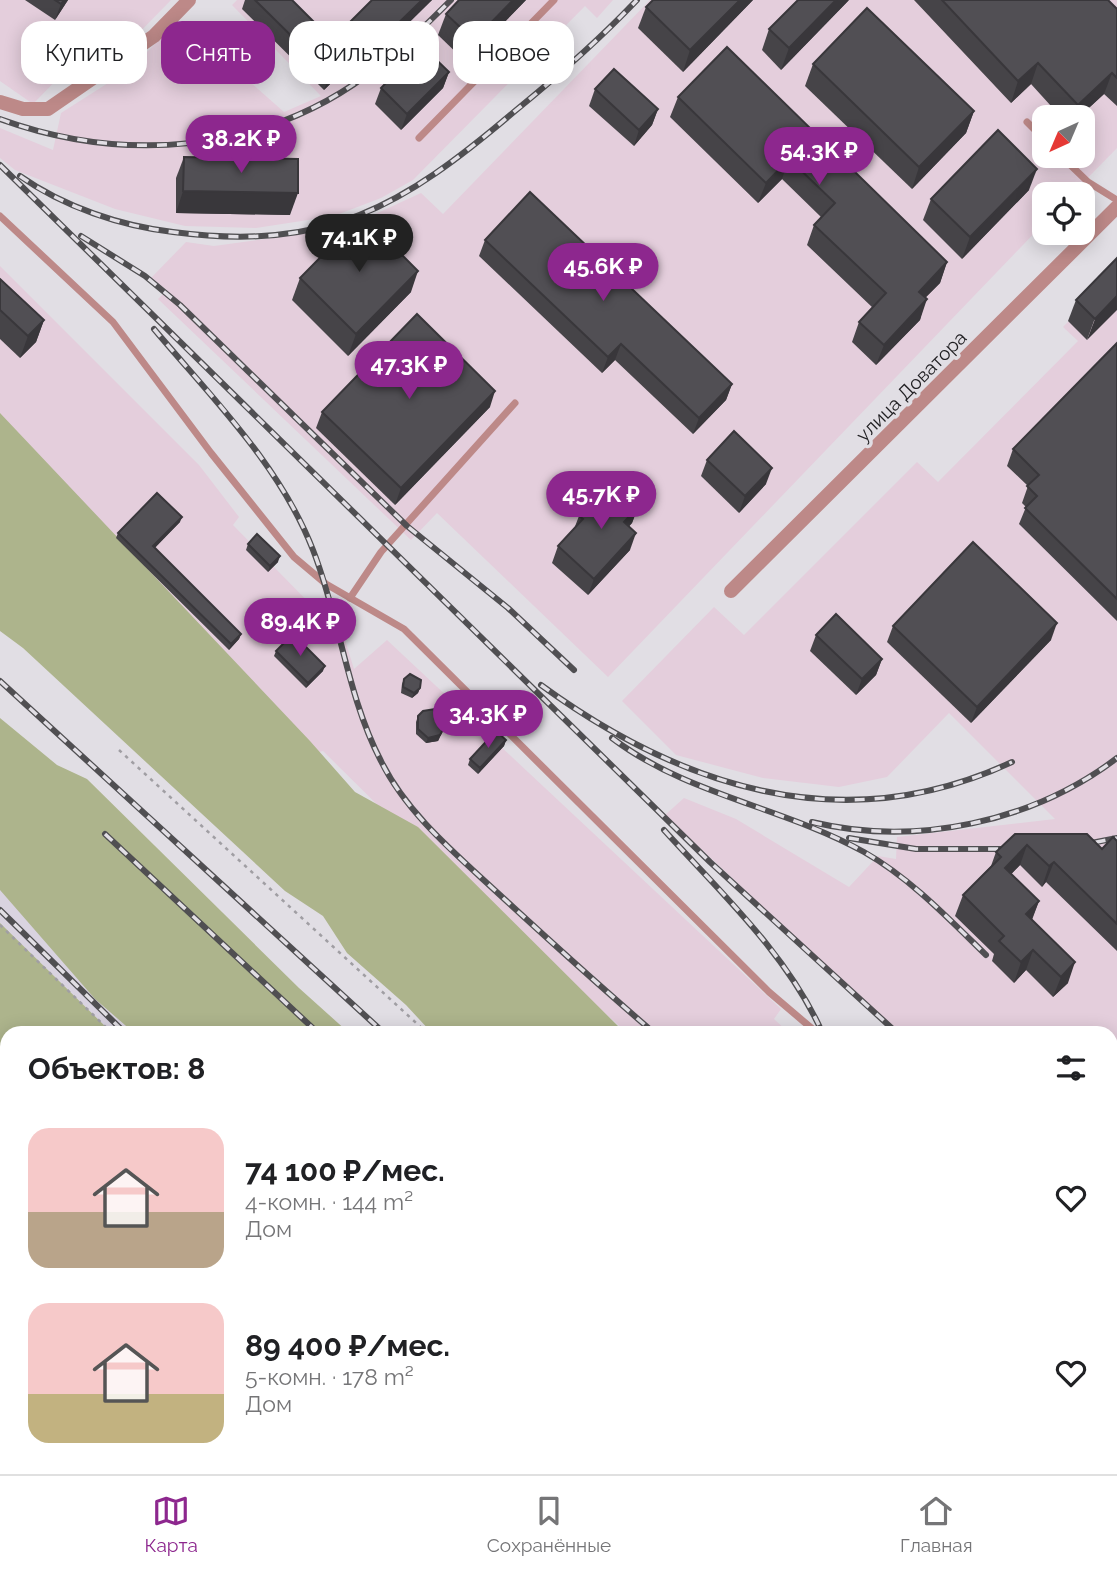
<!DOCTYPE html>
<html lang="ru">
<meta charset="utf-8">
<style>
:root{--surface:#fff;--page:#f2f2f2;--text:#202124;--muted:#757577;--line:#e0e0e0;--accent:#8d278e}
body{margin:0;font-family:Raleway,sans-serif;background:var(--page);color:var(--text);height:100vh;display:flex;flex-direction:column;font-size:26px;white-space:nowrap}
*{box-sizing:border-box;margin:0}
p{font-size:23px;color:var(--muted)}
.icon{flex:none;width:38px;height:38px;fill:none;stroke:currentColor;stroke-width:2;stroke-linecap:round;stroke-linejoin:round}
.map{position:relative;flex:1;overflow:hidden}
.panel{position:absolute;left:0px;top:1026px;width:1118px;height:450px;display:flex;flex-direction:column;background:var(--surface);border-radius:21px 21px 0 0;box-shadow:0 4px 18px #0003}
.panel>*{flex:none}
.banner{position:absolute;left:21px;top:21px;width:700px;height:63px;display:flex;gap:14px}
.needle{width:46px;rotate:224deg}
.tools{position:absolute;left:1032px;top:105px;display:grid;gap:14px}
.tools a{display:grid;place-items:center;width:63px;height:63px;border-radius:14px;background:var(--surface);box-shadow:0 4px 18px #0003;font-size:35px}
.price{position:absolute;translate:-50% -60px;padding:0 16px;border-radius:24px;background:var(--accent);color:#fff;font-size:23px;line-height:46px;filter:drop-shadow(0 2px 4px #0008)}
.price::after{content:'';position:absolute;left:50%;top:42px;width:21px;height:16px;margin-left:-10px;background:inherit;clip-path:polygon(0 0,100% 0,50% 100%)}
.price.active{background:#222;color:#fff}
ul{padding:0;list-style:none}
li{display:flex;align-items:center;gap:21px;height:175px;padding:0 28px}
li span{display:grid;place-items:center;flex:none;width:196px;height:140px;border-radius:21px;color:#555}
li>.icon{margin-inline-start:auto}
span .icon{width:84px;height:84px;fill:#fffc;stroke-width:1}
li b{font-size:30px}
h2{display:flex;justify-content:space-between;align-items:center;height:84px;padding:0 28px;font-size:30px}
.pill{padding:0 24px;border-radius:21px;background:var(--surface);box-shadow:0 4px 18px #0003;font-size:24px;line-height:63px}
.pill.active{background:var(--accent);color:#fff}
.menu{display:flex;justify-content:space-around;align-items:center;height:98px;border-top:2px solid var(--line);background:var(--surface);font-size:19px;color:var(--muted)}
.menu a{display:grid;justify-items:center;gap:4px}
.menu .active{color:var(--accent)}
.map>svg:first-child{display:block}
.built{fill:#d9d3e0}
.industrial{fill:#e4cedc;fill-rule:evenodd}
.green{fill:#adb48c}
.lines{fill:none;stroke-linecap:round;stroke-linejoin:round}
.path{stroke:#a09ea3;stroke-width:2.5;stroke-dasharray:3.5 5;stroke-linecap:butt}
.service{stroke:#bd8988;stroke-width:7}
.minor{stroke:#bd8988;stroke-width:14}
.rail-casing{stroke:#504f52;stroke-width:6}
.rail{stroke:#e1dee4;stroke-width:3.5;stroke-dasharray:10;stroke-linecap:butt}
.wall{fill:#464448}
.shaded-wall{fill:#39373b}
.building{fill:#514f54;stroke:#39373b;stroke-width:2}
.labels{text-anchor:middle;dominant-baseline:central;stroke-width:7;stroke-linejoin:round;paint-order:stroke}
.street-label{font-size:19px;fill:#212023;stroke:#e1dee4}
</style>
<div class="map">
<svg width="1117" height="1474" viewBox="0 0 1117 1474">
<rect width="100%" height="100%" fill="#e1dee4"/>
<!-- built -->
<path class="built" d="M0 840 188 1032H56L0 976Z"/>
<!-- industrial -->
<g class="industrial">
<path d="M0 0H171L125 47 105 30 33 104 0 81Z"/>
<path d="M237 0H613L597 18 585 6 413 180 381 198 334 216 256 228 185 226 115 209 15 170 0 158V128L53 150 61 113 130 69 166 33 179 26 190 29 284 112 321 96 232 5Z"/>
<path d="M650 0H1117V148L1072 194H1045V222L608 677 437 513 411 540 158 299 167 290 151 278 186 242 214 246 345 228 421 193 443 214ZM1045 117H1083V156H1045Z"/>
<path d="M0 266 199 465 239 517 233 525 320 614 335 608 354 669 387 640 781 1009 774 1019 788 1032H626L423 850 323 751 319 752 0 421Z"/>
<path d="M1117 272V1206L1111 1201V1032H896L665 815 684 798 736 819 849 887 878 856 896 859 897 837 1055 819 949 713 887 777 839 787 763 778 676 755 622 701 714 607 744 635 917 462 938 482 1078 341 1063 327Z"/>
<path d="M1111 1332 1117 1338V1474H956V1468H1111Z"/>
</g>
<!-- green -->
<g class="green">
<path d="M0 413 310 741 355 792 418 827 624 1032H431L406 1005 347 953 323 916 285 891 23 648 0 631Z"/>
<path d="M0 718 57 765 87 779 299 988 348 1032H133L95 999 0 890Z"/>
<path d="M0 923 111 1032H7V1066L0 1059Z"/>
<path d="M0 1091 7 1100V1171L0 1164Z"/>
<path d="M259 1468H336L341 1474H272Z"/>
<path d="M437 1468H807L808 1474H443Z"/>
</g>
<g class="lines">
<!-- path -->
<g class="path">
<path d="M119 750 426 1032"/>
<path d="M0 925 111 1032"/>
<path d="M559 1468 565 1474"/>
<path d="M901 1468 907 1474"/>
</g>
<!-- service -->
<g class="service">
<path d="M1027 122 1045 140"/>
<path d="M419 138 554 0"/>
<path d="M1061 156 1088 182 1117 200"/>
<path d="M0 216 113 322 211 453 294 557 326 584 404 629 769 992 816 1032"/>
<path d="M350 598 381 552 515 403"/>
<path d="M0 1189 7 1195"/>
<path d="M1114 1455 1117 1456"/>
<path d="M359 1468 366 1474"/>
</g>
<!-- minor -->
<g class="minor">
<path d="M0 102 23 109H48L154 36 189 0"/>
<path d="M731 591 1117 207"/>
</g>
<defs>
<g id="rail">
<path d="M0 119C122 163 260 154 367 75 398 53 424 27 451 0"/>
<path d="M0 165 710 862 896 1032"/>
<path d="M20 176C64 207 121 226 173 232 327 252 402 207 515 111 558 76 599 40 637 0"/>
<path d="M81 236 145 276 180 305 407 526 508 608 574 670"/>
<path d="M154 329C212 398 280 465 313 550 340 619 347 696 381 761 407 814 457 855 500 895 550 941 601 987 653 1032"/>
<path d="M0 681 383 1032"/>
<path d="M541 685C684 789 845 840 1012 762"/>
<path d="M612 738C687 795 783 807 864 852 910 878 948 918 986 955"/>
<path d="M812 822C916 847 1033 822 1117 758"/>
<path d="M664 830C721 893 787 954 822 1032"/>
<path d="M105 834 317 1032"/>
<path d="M849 838 916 849H1020"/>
<path d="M1076 846 1117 838"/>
<path d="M0 910 124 1032"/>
<path d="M1111 1231 1117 1236"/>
<path d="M787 1468 793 1474"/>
<path d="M851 1468 857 1474"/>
<path d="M866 1468 872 1474"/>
</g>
</defs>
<!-- rail casing -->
<use href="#rail" class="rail-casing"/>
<!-- rail -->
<use href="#rail" class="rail"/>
</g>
<!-- wall -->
<g class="wall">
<path d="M25 0H68L55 20Z"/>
<path d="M245 0H292L332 40 372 0H432L375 56 367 48 324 90 242 9Z"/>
<path d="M459 0H526L466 62 438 35 446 14Z"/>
<path d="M753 0 683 72 638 28 646 7Z"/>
<path d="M849 0 781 70 762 50 769 29Z"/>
<path d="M914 0H1108L1117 9V106L1104 94 1079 117H1061L1031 84 1011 103Z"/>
<path d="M727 47 947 262 940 283 925 298 920 320 876 365 852 342 859 322 873 308 807 245 814 225 821 217 782 179 758 203 670 117 678 97Z"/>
<path d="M813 64 974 111 966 133 912 189 805 86Z"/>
<path d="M449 72 443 88 401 130 375 104 381 88Z"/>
<path d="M595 89 658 109 652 125 634 146 589 106Z"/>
<path d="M184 157 290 215 176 213V178Z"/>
<path d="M1029 190 962 259 923 220 931 199Z"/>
<path d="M485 240 732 384 726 400 693 434 615 360 602 373 479 256Z"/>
<path d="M1117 258 1087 340 1068 321 1076 300Z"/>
<path d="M300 278 411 292 348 356 292 300Z"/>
<path d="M0 279 44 320 36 342 20 358 0 339Z"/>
<path d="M1117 343V621L1019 524 1026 507 1022 503 1028 486 1007 466 1013 449Z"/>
<path d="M490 407 395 505 316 428 322 412Z"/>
<path d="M707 460 766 484 739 513 701 476Z"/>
<path d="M638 507 632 523 628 527 630 550 588 595 552 563 558 546 574 529 579 516Z"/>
<path d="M180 522 154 548 241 634 239 639 229 650 116 538 118 533Z"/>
<path d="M248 544 278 562 268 572 246 550Z"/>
<path d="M893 626 1051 640 971 723 887 642Z"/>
<path d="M816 635 882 659 876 675 856 695 810 651Z"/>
<path d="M276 651 323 671 306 688 274 656Z"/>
<path d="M404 679 420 688 418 693 412 698 401 693 402 684Z"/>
<path d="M418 716 446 724 438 741 426 743 416 734V722Z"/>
<path d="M506 740 504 746 478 774 468 765 470 759Z"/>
<path d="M1015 834 1102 849 1117 841V951L1046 882 1042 887 1020 865 1011 874 1039 901 1032 920 1068 983 1053 997 1026 970 1014 983 992 961 994 954 955 916 963 895 991 866 996 852Z"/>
<path d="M1111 1101 1117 1107V1199L1111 1193Z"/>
<path d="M7 1325V1349L0 1342Z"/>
<path d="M1023 1468H1039L1037 1474H1022Z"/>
</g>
<!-- shaded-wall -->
<g class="shaded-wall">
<path d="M64 0H68L55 20 61 4Z"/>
<path d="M422 0H432L375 56 381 40Z"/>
<path d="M513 0H526L466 62 474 40Z"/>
<path d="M740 0H753L683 72 690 50Z"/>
<path d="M836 0H849L781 70 789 48Z"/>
<path d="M373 32 367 48 324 90 330 74Z"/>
<path d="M1038 63 1031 84 1011 103 1018 81Z"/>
<path d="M449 72 443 88 401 130 407 114Z"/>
<path d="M1112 73 1104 94 1079 117H1073L1078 105Z"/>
<path d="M658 109 652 125 634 146 639 130Z"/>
<path d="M974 111 966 133 912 189 919 167Z"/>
<path d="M789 159 782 179 758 203 766 183Z"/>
<path d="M1037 169 1029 190 962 259 970 237Z"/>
<path d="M183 191 298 193 290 215 176 213Z"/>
<path d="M947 262 940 283 911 312 919 292Z"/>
<path d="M418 271 411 292 348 356 356 334Z"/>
<path d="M1117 296V310L1087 340 1095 319Z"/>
<path d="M927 299 920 320 876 365 884 345Z"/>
<path d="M44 320 36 342 20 358 28 336Z"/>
<path d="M621 344 615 360 602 373 608 357Z"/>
<path d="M732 384 726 400 693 434 699 418Z"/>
<path d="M495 391 490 407 395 505 401 488Z"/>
<path d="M772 468 766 484 739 513 745 496Z"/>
<path d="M638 507 632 523 618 539 624 522Z"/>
<path d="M182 517 180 522 151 552 153 546Z"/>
<path d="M636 533 630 550 588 595 594 579Z"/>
<path d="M280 556 278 562 268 572 270 566Z"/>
<path d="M1057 623 1051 640 971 723 977 707Z"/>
<path d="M241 634 239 639 229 650 231 644Z"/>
<path d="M882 659 876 675 856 695 862 679Z"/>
<path d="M325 666 323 671 306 688 308 683Z"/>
<path d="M420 688 418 693 412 698 414 693Z"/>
<path d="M446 724 438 741 426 743 428 738Z"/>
<path d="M506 740 504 746 478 774 480 768Z"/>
<path d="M1027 845 1020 865 998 888 1005 868Z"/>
<path d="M1054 862 1046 882 1042 887 1049 866Z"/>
<path d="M1039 901 1031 921 1026 914Z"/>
<path d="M1033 950 1026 970 1014 983 1021 962Z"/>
<path d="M1075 962 1068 983 1053 997 1061 977Z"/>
<path d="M1117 1326V1332L1114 1340 1111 1342V1331Z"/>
<path d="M1078 1471 1077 1474H1066V1472Z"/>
</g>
<!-- building -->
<g class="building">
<path d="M55 0H64L61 4Z"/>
<path d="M255 0H292L332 40 372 0H422L381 40 373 32 330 74Z"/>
<path d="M459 0H513L474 40 446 14Z"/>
<path d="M653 0H740L690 50 646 7Z"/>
<path d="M798 0H836L789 48 769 29Z"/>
<path d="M942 0H1108L1117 9V78L1112 73 1078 105 1038 63 1018 81Z"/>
<path d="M867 8 974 111 919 167 813 64Z"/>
<path d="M422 46 449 72 407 114 381 88Z"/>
<path d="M727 47 947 262 919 292 927 299 884 345 859 322 886 293 814 225 835 203 789 159 766 183 678 97Z"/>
<path d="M614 69 658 109 639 130 595 89Z"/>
<path d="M998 130 1037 169 970 237 931 199Z"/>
<path d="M184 157 298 159V193L183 191Z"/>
<path d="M530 192 732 384 699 418 621 344 608 357 485 240Z"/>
<path d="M362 215 418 271 356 334 300 278Z"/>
<path d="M1117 258V296L1095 319 1076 300Z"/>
<path d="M0 279 44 320 28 336 0 310Z"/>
<path d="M417 314 495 391 401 488 322 412Z"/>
<path d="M1117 343V599L1025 508 1037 496 1027 486 1039 475 1013 449Z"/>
<path d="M734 431 772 468 745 496 707 460Z"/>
<path d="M610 482 638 507 624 522 636 533 594 579 558 546 583 519 579 516Z"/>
<path d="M157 493 182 517 153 546 241 634 231 644 118 533Z"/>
<path d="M257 534 280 556 270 566 248 544Z"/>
<path d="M973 542 1057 623 977 707 893 626Z"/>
<path d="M836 614 882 659 862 679 816 635Z"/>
<path d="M293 634 325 666 308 683 276 651Z"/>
<path d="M410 674 421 680 420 688 414 693 403 687 404 679Z"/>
<path d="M435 709 445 717 446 724 440 735 428 738 418 729V716L423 711Z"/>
<path d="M496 731 506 740 480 768 470 759Z"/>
<path d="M1015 834H1087L1102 849 1113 837 1117 841V924L1054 862 1049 866 1027 845 1005 868 1039 901 1026 914 1075 962 1061 977 1033 950 1021 962 999 941 1004 936 963 895 1001 857 996 852Z"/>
<path d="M1111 1101 1117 1107V1170L1111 1164Z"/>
<path d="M1111 1313 1117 1320V1326L1111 1331Z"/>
<path d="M1111 1416 1117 1421V1423L1111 1429Z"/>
<path d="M1024 1468H1039L1034 1474 1027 1473Z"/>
<path d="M1066 1468H1079L1078 1471 1066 1472Z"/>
</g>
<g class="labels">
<!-- street labels -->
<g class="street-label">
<text transform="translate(911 386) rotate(-45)">улица Доватора</text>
</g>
</g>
</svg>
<div class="tools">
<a><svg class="needle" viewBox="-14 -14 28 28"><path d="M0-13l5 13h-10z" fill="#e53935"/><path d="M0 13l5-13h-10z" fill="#757577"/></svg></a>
<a><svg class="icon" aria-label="locate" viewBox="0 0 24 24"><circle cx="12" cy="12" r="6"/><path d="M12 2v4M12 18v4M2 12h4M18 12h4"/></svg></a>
</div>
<b class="price" style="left:241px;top:175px">38.2K ₽</b>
<b class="price" style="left:819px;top:187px">54.3K ₽</b>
<b class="price active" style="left:359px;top:274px">74.1K ₽</b>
<b class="price" style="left:603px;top:303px">45.6K ₽</b>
<b class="price" style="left:409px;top:401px">47.3K ₽</b>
<b class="price" style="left:601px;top:531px">45.7K ₽</b>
<b class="price" style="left:300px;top:658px">89.4K ₽</b>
<b class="price" style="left:488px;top:750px">34.3K ₽</b>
<div class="banner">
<a class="pill">Купить</a>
<a class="pill active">Снять</a>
<a class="pill">Фильтры</a>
<a class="pill">Новое</a>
</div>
<section class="panel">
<h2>Объектов: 8<svg class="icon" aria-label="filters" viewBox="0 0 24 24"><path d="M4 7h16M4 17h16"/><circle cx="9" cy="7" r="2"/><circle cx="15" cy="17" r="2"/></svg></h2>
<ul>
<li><span style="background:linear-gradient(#f6c9c9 60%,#b9a48a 0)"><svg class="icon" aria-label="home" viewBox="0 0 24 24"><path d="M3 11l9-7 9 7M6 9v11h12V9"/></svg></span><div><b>74 100 ₽/мес.</b><p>4-комн. · 144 m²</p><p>Дом</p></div><svg class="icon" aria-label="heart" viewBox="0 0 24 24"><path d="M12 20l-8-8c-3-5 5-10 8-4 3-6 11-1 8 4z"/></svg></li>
<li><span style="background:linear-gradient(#f6c9c9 65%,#c2b280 0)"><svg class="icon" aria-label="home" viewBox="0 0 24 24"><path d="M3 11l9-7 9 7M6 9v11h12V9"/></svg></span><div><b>89 400 ₽/мес.</b><p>5-комн. · 178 m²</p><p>Дом</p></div><svg class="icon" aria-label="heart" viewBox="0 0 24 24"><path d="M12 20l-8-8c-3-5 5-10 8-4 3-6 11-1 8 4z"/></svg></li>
</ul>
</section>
</div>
<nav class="menu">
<a class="active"><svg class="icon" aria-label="map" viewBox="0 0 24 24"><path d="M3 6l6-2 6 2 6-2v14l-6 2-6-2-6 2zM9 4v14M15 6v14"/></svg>Карта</a>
<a><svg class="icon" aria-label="saved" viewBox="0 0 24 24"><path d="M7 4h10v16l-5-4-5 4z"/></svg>Сохранённые</a>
<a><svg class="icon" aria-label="home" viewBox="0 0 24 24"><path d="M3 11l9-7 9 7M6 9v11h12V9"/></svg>Главная</a>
</nav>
